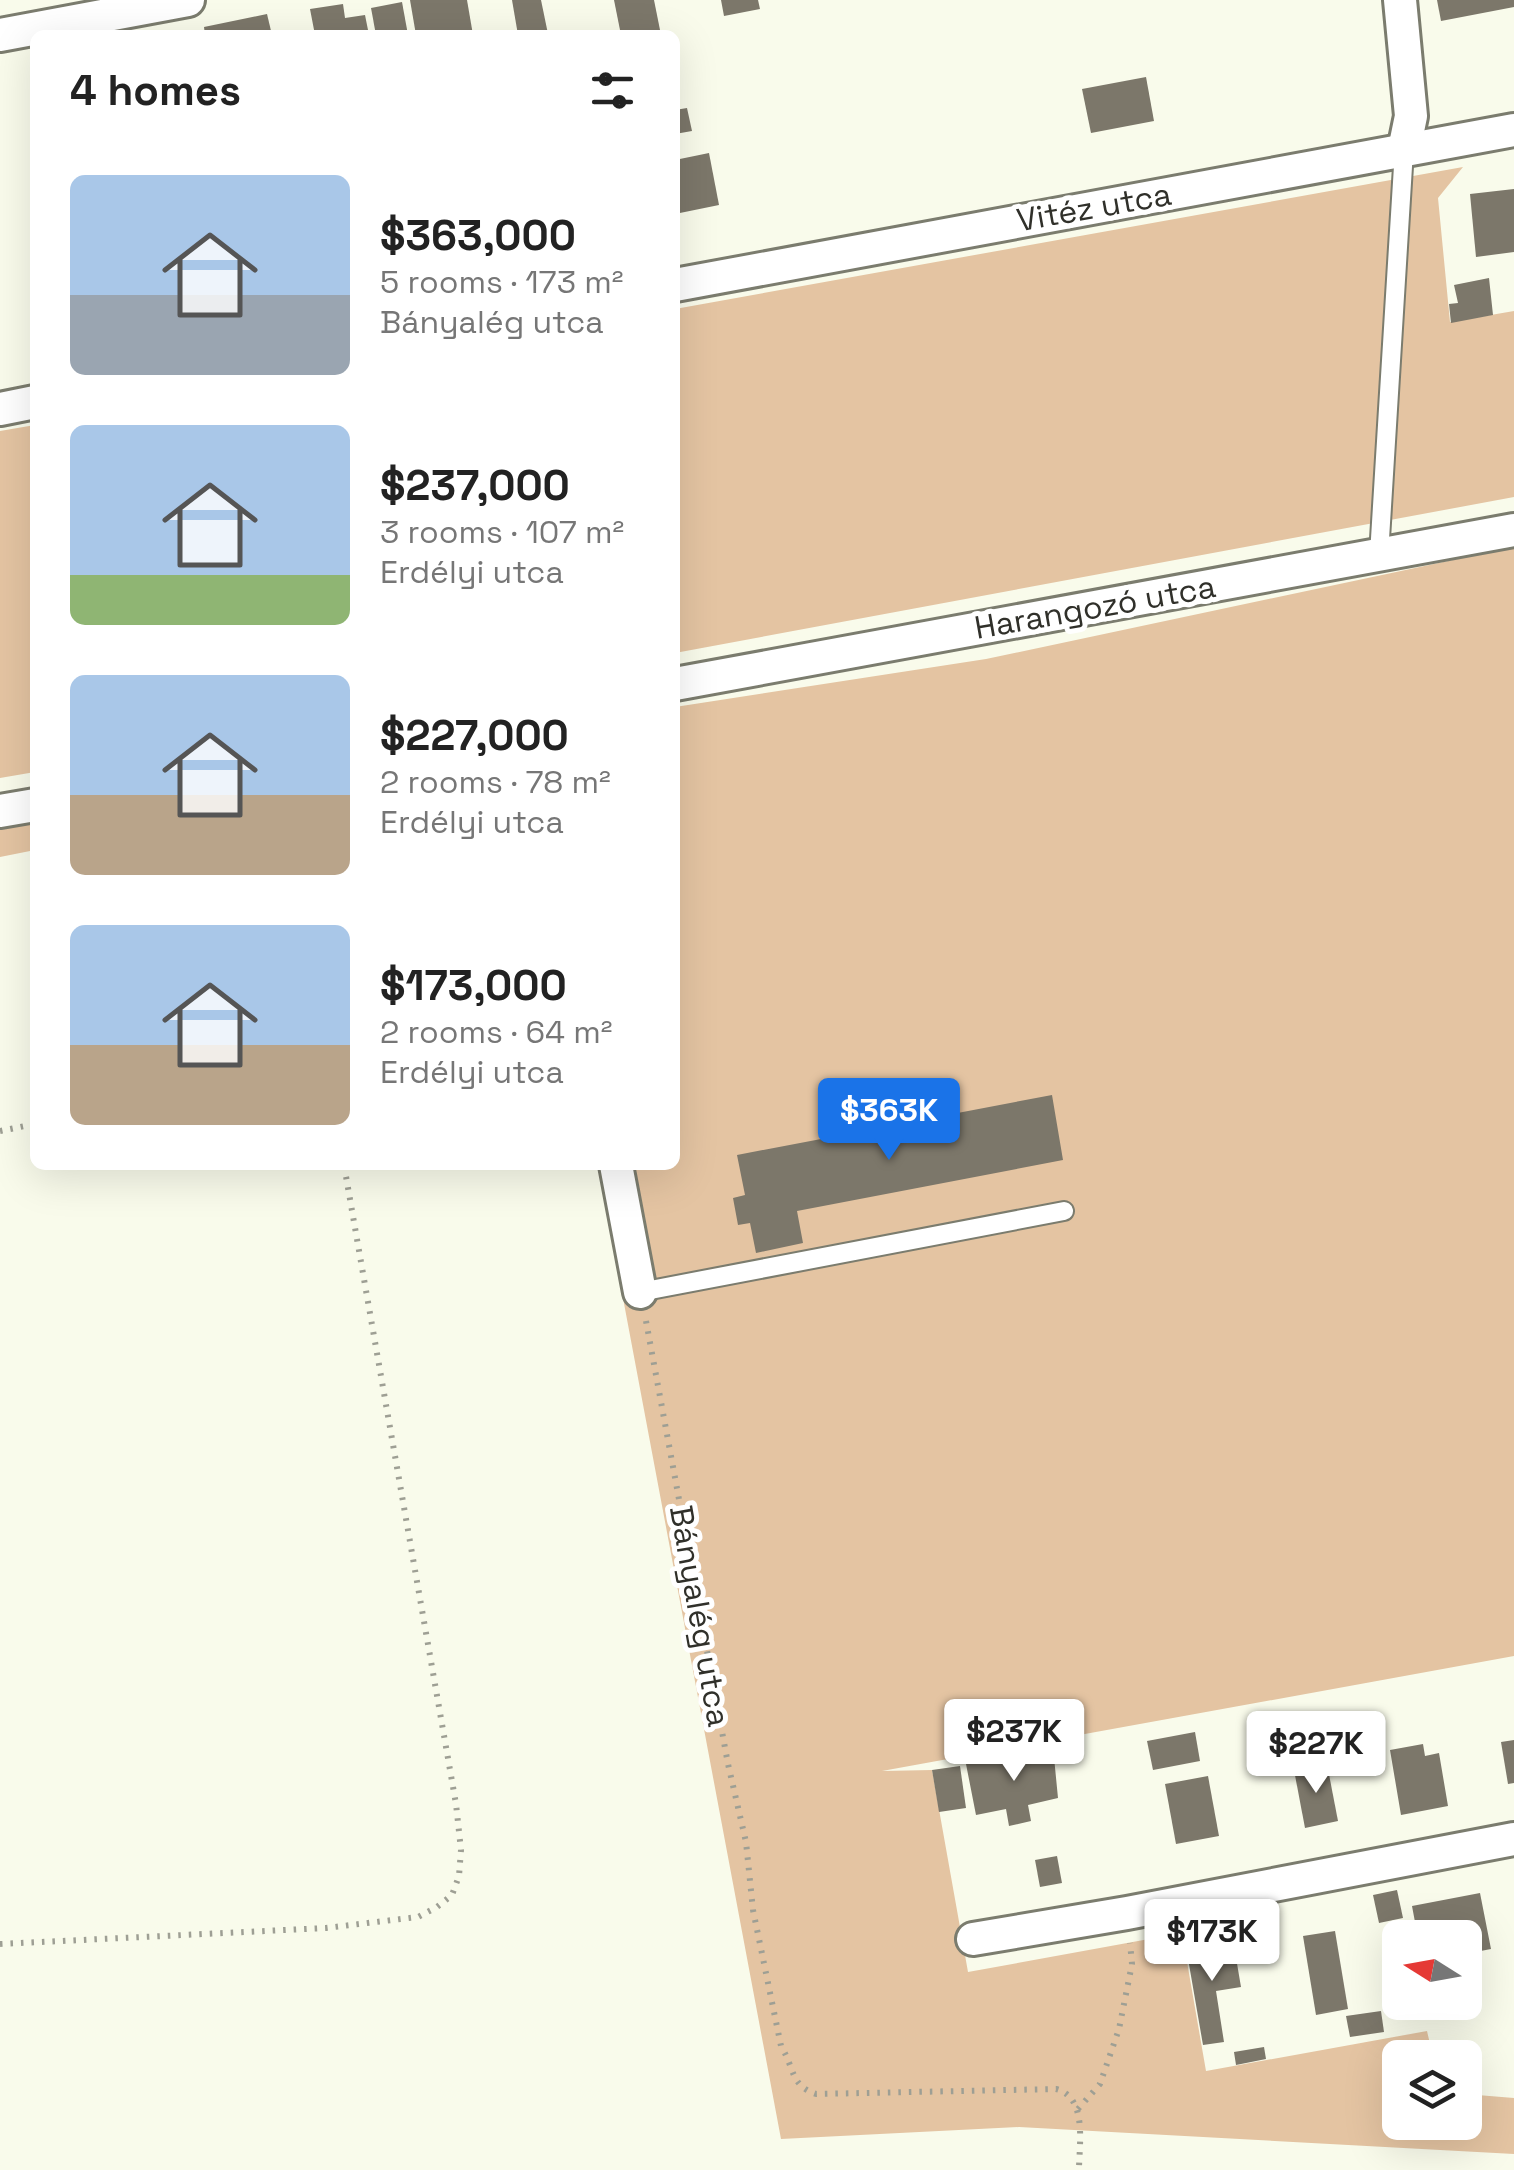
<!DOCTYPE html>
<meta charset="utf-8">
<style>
:root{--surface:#fff;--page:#f2f2f2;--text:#222;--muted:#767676;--accent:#1a73e8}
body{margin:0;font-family:"Space Grotesk",sans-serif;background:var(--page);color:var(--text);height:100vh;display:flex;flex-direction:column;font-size:38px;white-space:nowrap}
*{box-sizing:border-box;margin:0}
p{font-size:32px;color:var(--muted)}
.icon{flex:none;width:55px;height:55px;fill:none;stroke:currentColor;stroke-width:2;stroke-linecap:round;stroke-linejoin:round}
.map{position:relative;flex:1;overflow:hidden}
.sheet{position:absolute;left:30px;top:30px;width:650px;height:1140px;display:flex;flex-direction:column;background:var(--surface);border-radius:15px;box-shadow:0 10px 40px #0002}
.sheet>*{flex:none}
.needle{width:65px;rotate:281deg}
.fabs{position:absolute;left:1382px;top:1920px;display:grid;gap:20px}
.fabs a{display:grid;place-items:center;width:100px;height:100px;border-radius:15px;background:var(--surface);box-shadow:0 10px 40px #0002;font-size:50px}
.price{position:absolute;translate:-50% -85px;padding:0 22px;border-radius:10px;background:#fff;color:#222;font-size:32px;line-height:65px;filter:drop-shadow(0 2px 5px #0008)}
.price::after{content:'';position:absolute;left:50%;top:60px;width:30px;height:22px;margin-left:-15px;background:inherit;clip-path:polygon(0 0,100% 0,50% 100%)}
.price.active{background:var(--accent);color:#fff}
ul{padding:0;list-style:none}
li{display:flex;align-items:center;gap:30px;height:250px;padding:0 40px}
li span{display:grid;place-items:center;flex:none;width:280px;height:200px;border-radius:15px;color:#555}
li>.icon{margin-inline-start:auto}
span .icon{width:120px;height:120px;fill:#fffc;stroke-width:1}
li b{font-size:42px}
h2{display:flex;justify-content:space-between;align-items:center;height:120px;padding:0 40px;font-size:42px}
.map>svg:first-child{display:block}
.green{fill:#e4c4a2}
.building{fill:#7c776a}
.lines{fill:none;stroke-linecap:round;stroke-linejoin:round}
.service-casing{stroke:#7b7c6e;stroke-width:22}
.minor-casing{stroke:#7b7c6e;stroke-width:38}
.path{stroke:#9e9f94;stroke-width:6;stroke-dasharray:2.5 8;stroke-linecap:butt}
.service{stroke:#fff;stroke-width:18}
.minor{stroke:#fff;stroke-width:32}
.labels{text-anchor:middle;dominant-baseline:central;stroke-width:10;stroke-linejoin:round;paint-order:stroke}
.street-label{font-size:32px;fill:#30302a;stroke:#fff}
</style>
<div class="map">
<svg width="1514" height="2170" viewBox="0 0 1514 2170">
<rect width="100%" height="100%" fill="#f9fbeb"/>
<!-- green -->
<g class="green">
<path d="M1463 167 1438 198 1450 322 1514 311V497L675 653V309Z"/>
<path d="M35 425V772L0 778V431Z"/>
<path d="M1514 547V1656L882 1771 932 1770 968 1972 1182 1933 1206 2071 1427 2031 1433 2057 1400 2058V2122H1465V2094L1514 2098V2154L1019 2127 781 2139 598 1165H675V707L986 659Z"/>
<path d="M35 818V850L0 857V825Z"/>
</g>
<!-- building -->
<g class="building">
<path d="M410 0H467L473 35H416Z"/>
<path d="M512 0H541L548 34 518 35Z"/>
<path d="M614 0H654L661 35H621Z"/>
<path d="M721 0H758L760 9 724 16Z"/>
<path d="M1437 0H1514V7L1441 21Z"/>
<path d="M402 2 408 35H376L371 8Z"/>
<path d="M343 4 345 18 365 15 369 35H315L310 9Z"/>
<path d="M267 14 272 35H205L204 27Z"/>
<path d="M1146 77 1154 121 1091 133 1082 89Z"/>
<path d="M687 108 692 131 675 134V110Z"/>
<path d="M709 153 719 205 675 214V160Z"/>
<path d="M1514 189V252L1476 257 1470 194Z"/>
<path d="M1489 278 1493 315 1451 323 1449 304 1458 303 1454 285Z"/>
<path d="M1052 1095 1063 1160 797 1211 803 1243 756 1253 750 1223 738 1225 733 1198 745 1195 737 1155Z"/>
<path d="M1313 1711 1318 1738 1279 1745 1274 1718Z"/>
<path d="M1195 1732 1200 1761 1153 1770 1147 1741Z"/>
<path d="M1514 1740V1783L1508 1784 1501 1742Z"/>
<path d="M1423 1744 1425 1756 1439 1753 1448 1806 1401 1815 1390 1750Z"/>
<path d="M1053 1747 1058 1798 1028 1805 1031 1821 1009 1826 1006 1809 976 1815 966 1764Z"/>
<path d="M1327 1764 1338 1821 1305 1828 1294 1770Z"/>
<path d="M960 1766 966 1808 939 1812 932 1770Z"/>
<path d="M1208 1776 1219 1836 1176 1844 1165 1784Z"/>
<path d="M1057 1856 1062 1883 1040 1887 1035 1860Z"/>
<path d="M1397 1890 1403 1918 1379 1923 1373 1895Z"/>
<path d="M1480 1893 1491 1949 1465 1954V1938H1418L1412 1906Z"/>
<path d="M1335 1931 1348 2009 1316 2015 1303 1936Z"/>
<path d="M1233 1940 1241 1987 1216 1991 1224 2042 1203 2045 1186 1947Z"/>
<path d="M1381 2011 1384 2032 1350 2037 1346 2016Z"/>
<path d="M1264 2047 1266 2059 1236 2065 1234 2052Z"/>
</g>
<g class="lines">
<defs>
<g id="service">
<path d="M1379 555 1404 150"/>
<path d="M640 1292 1064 1211"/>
</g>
<g id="minor">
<path d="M1400 0 1411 116 1404 150"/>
<path d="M0 35 188 0"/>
<path d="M675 285 1514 130"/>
<path d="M0 409 35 402"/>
<path d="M675 684 1514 530"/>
<path d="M0 811 35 805"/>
<path d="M616 1165 640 1292"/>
<path d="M973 1939 1127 1913 1514 1839"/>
</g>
</defs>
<!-- service casing -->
<use href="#service" class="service-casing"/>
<!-- minor casing -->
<use href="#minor" class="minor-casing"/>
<!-- path -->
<g class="path">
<path d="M0 1131 35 1124"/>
<path d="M646 1321 728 1764 746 1842 753 1910 781 2046C795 2069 790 2085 816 2094L1056 2089C1088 2097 1079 2145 1079 2170"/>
<path d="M0 1944 326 1928 418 1917 437 1907 452 1895 459 1876 461 1850 456 1804 344 1165"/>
<path d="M1078 2109 1100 2084 1119 2029 1132 1964 1130 1943"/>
</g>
<!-- service -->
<use href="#service" class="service"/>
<!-- minor -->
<use href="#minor" class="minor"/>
</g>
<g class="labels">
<!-- street labels -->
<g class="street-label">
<text transform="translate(1094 207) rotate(-10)">Vitéz utca</text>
<text transform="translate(1095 607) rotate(-10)">Harangozó utca</text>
<text transform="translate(700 1616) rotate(80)">Bányalég utca</text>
</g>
</g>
</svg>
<div class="fabs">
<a><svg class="needle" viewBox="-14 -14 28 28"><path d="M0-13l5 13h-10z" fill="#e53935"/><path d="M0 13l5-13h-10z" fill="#767676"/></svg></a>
<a><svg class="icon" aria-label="layers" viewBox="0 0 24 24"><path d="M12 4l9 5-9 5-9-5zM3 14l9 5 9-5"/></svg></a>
</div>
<b class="price active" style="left:889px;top:1163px">$363K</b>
<b class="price" style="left:1014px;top:1784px">$237K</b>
<b class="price" style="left:1316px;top:1796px">$227K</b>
<b class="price" style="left:1212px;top:1984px">$173K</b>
<section class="sheet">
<h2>4 homes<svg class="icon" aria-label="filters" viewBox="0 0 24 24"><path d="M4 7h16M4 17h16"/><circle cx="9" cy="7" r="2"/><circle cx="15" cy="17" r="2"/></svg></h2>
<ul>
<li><span style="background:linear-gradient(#a9c7e8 60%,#9aa5b1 0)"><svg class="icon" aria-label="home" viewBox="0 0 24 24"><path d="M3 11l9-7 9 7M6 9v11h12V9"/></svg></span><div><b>$363,000</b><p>5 rooms · 173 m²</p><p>Bányalég utca</p></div></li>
<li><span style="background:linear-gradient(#a9c7e8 75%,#8fb573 0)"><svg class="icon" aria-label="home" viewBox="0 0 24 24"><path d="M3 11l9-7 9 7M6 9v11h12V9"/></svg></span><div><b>$237,000</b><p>3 rooms · 107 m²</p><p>Erdélyi utca</p></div></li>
<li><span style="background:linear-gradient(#a9c7e8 60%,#b9a48a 0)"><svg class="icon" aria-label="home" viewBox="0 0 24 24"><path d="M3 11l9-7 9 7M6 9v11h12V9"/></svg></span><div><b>$227,000</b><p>2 rooms · 78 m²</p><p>Erdélyi utca</p></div></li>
<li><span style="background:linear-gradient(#a9c7e8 60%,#b9a48a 0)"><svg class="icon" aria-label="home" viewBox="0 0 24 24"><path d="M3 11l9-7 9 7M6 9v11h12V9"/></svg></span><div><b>$173,000</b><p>2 rooms · 64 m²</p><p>Erdélyi utca</p></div></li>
</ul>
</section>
</div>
